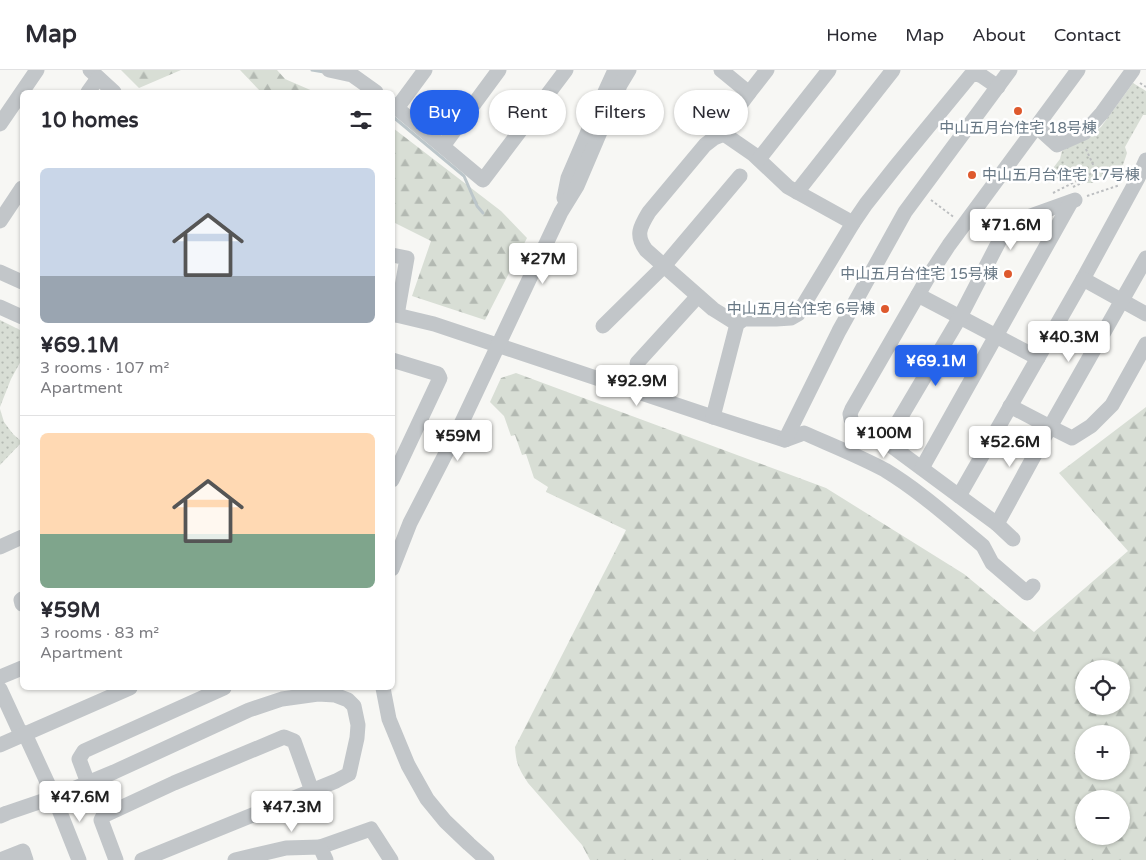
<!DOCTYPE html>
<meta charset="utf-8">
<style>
:root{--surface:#fff;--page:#f7f7f7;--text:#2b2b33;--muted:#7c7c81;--line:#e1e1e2;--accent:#2563eb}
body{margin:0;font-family:"Varela Round","Noto Sans JP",sans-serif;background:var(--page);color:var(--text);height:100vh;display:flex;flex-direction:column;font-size:19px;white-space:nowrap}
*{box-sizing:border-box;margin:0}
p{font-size:16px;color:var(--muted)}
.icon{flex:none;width:28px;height:28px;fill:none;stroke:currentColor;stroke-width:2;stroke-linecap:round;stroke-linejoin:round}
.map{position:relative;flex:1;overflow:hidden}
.drawer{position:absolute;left:20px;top:20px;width:375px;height:600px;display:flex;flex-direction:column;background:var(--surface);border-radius:8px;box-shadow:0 1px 4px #0004}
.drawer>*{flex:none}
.guide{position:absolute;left:410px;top:20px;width:475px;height:45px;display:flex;gap:10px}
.fabs{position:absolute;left:1075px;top:590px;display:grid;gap:10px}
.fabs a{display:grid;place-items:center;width:55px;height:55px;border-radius:50%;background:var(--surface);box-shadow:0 1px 4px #0004;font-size:25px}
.price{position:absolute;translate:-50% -42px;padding:0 11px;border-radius:5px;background:#fff;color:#222;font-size:16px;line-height:32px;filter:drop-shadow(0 1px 2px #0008)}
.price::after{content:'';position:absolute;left:50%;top:30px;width:15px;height:11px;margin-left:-8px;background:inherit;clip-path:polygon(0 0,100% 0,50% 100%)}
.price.current{background:var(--accent);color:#fff}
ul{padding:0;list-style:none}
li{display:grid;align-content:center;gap:10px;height:265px;padding:0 20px}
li+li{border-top:1px solid var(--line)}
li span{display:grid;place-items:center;height:155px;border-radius:8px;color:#555}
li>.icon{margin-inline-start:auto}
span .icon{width:90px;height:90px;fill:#fffc;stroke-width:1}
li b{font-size:21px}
h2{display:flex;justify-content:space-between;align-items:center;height:60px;padding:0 20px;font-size:21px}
.chip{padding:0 18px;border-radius:22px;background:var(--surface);box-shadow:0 1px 4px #0004;font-size:18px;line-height:45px}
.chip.current{background:var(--accent);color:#fff}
header{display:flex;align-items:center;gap:30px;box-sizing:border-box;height:70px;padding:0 25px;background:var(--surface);border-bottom:1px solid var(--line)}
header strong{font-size:24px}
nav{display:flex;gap:28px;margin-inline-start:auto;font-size:18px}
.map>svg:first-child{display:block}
.grass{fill:url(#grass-dots)}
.forest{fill:url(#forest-firs);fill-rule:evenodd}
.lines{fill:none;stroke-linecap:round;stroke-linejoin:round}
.stream{stroke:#bcc6ca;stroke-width:3}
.path{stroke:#bcbec0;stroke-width:2;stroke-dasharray:2.5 2.5;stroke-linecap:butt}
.minor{stroke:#c2c6c9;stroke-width:15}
.poi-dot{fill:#de592d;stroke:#fff;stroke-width:2}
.labels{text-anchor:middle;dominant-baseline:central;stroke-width:5;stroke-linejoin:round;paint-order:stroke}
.poi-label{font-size:15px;fill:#677784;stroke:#fff;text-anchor:end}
</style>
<header>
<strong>Map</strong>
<nav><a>Home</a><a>Map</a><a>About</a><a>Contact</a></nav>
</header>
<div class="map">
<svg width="1146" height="790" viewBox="0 0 1146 790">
<defs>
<pattern id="grass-dots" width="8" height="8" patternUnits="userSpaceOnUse" patternTransform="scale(1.25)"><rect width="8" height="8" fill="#d8ded5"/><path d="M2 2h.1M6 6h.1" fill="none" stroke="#b3b9b2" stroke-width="1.8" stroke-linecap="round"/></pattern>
<pattern id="forest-firs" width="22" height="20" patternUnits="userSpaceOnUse" patternTransform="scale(1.25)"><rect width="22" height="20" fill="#d8ded5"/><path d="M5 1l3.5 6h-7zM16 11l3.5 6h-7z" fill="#b3b9b2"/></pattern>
</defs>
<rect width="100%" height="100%" fill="#f7f7f4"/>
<!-- grass -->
<g class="grass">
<path d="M1133 13 1146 21V45H1143L1125 77 1127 83 1123 95 1111 101 1107 105 1092 113H1086L1079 98 1049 113 1044 110 1060 89 1062 81 1087 67 1101 57Z"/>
<path d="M0 250 22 261V289L11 309 0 337Z"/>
<path d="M0 339 4 352 13 364 22 372 0 395Z"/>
</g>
<!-- forest -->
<g class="forest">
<path d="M121 0H181L139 18Z"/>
<path d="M240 0H277L285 9 315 22H261Z"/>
<path d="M393 58 501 141 527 168 485 250 412 226 431 171 393 152Z"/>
<path d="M516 303 826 418 964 504 1034 562 1128 481 1059 403 1146 337V790H590L582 775 528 713C519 699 516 694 515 677L626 460 546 422 548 417 534 408 526 384 522 385 515 365 511 366 504 346 490 332 501 308ZM1084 599H1121V636H1084ZM1084 664H1121V701H1084ZM1084 729H1121V766H1084Z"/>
</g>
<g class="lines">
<!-- stream -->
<g class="stream">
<path d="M312 0 324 2"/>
<path d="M392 46 464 106 477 136 483 143"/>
</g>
<!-- path -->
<g class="path">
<path d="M1140 13 1146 17"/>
<path d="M1073 117 1088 110 1086 106"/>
<path d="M1053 123 1096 101 1085 77"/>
<path d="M1087 126 1120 115"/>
<path d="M931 130 955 148"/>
<path d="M972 166 991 159"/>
</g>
<!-- minor -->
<g class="minor">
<path d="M90 0 114 22"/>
<path d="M329 0 352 5 376 22"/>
<path d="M721 0 749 23 728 51 724 64 753 84 788 117 853 153"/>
<path d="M1078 0 949 175 930 204 852 339 850 344 851 349 855 356 886 372 959 426 1083 209 1138 108 1146 90"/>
<path d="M88 22 98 8"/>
<path d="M749 23 767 0"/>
<path d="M392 34 483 110 566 0"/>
<path d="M397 38 425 0"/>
<path d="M0 54 37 0"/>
<path d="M1036 56 1057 75 1084 63 1102 43 1133 0"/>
<path d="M724 64 714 68 705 75 649 142C640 157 635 165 646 180L713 239 737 254"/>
<path d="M443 76 499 0"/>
<path d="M759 89 829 0"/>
<path d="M797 122 893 0"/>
<path d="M564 128 568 108 605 22 615 0"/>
<path d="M0 151 22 118"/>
<path d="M392 185 407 188 397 245"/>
<path d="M0 202 22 212"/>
<path d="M1083 209 1146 244"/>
<path d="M918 225 1038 288"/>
<path d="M0 237 22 247"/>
<path d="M392 244 434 254 713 347 785 370 804 363C831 375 859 386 885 400 918 420 947 446 976 470L983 476 992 493 1027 523 1033 516"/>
<path d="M603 256 664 196 740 106"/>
<path d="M392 290 438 304 440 308 392 410"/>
<path d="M637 293 698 226"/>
<path d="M1010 336 1050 357 1146 188"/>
<path d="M713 347 737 254 744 249H776L791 248 798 244 853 153 866 134 896 96 970 6 976 4 982 6 998 17"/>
<path d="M785 370 839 261 905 142 1010 0"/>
<path d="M886 372 960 247 1008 154 1075 130"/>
<path d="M922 398 1071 132"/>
<path d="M959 426 997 454 1013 469"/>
<path d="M997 454 1050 357 1072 368 1091 356 1112 335 1146 274"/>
<path d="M0 477 22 467"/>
<path d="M392 499 410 453 462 352 561 142 577 116 620 15 629 0"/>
<path d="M22 529 21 530 22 534"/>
<path d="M0 607 22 598"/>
<path d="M383 618 389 649 408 695 427 729 445 751 469 774 487 790"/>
<path d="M0 619 19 660 25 664 54 727 79 790"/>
<path d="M0 675 130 618"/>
<path d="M88 713 79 689 84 681 224 618"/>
<path d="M0 746 7 743 54 727 114 702 249 640 282 629 318 624 335 625 348 630 354 636 358 655 357 668 349 704 336 711 142 790"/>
<path d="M320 777 371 759 391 790"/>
<path d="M0 790 23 781 26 790"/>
<path d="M116 790 101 750 103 746 174 713 284 667 294 671 312 721"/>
<path d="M235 790 286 778 320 777 326 790"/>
</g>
</g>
<!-- markers -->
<g class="poi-dot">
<circle cx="1018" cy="41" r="5"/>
<circle cx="972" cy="105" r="5"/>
<circle cx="1008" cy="204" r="5"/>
<circle cx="885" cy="239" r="5"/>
</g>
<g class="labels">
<!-- poi labels -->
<g class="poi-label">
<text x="1018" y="58" text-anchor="middle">中山五月台住宅 18号棟</text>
<text x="982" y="105" text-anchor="start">中山五月台住宅 17号棟</text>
<text x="998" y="204">中山五月台住宅 15号棟</text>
<text x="875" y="239">中山五月台住宅 6号棟</text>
</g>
</g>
</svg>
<div class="fabs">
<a><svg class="icon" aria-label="locate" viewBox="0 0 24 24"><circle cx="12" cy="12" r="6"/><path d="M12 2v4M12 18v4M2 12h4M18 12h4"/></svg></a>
<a>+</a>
<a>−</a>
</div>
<b class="price" style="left:1011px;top:181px">¥71.6M</b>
<b class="price" style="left:543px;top:215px">¥27M</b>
<b class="price" style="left:1069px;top:293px">¥40.3M</b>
<b class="price current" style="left:936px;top:317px">¥69.1M</b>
<b class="price" style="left:637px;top:337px">¥92.9M</b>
<b class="price" style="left:884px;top:389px">¥100M</b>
<b class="price" style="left:458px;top:392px">¥59M</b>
<b class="price" style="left:1010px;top:398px">¥52.6M</b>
<b class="price" style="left:80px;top:753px">¥47.6M</b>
<b class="price" style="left:292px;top:763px">¥47.3M</b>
<div class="guide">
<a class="chip current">Buy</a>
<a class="chip">Rent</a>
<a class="chip">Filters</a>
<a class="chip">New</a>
</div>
<section class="drawer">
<h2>10 homes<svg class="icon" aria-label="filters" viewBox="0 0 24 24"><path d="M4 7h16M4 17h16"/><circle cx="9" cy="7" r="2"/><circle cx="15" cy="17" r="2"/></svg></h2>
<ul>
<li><span style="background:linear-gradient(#c9d6e8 70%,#9aa5b1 0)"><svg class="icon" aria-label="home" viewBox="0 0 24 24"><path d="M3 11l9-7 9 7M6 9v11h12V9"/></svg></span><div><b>¥69.1M</b><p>3 rooms · 107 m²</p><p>Apartment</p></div></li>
<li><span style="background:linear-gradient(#ffd9b3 65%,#7fa58c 0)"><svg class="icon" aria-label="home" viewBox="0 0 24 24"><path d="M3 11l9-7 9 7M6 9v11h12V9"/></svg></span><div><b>¥59M</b><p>3 rooms · 83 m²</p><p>Apartment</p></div></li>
</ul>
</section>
</div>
